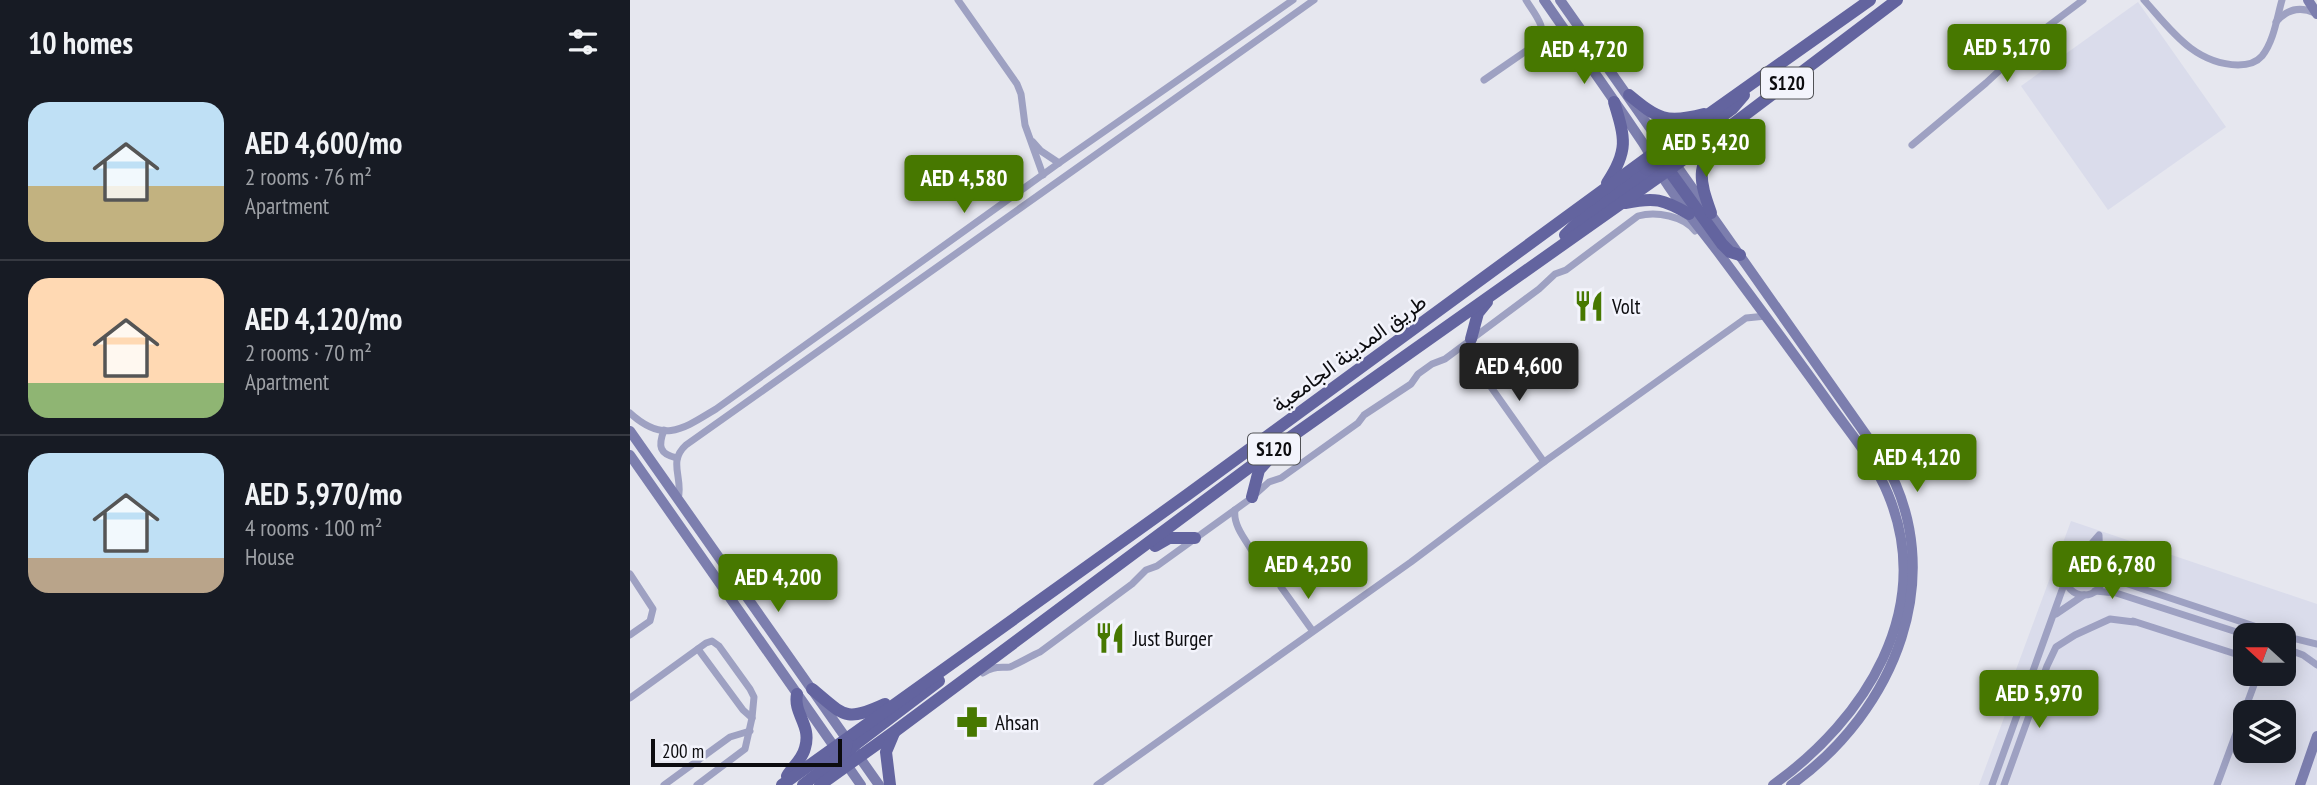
<!DOCTYPE html>
<meta charset="utf-8">
<style>
:root{--surface:#171b24;--page:#20242c;--text:#f1f3f6;--muted:#9ea1a6;--line:#363941;--accent:#477800}
body{margin:0;font-family:"PT Sans Narrow",Vazirmatn,sans-serif;background:var(--page);color:var(--text);height:100vh;display:flex;flex-direction:column;font-size:26px;white-space:nowrap}
*{box-sizing:border-box;margin:0}
p{font-size:23px;color:var(--muted)}
.icon{flex:none;width:38px;height:38px;fill:none;stroke:currentColor;stroke-width:2;stroke-linecap:round;stroke-linejoin:round}
.map{position:relative;flex:1;overflow:hidden}
.details{display:flex;flex-direction:column;background:var(--surface);width:630px}
.details>*{flex:none}
.needle{width:46px;rotate:291deg}
.tools{position:absolute;left:1603px;top:623px;display:grid;gap:14px}
.tools a{display:grid;place-items:center;width:63px;height:63px;border-radius:14px;background:var(--surface);box-shadow:0 4px 18px #0003;font-size:35px}
.scale{position:absolute;left:21px;bottom:18px;width:191px;box-sizing:border-box;padding-left:7px;border:4px solid #0c0c0f;border-top:0;font-size:19px;line-height:24px;white-space:nowrap;color:#0c0c0f;-webkit-text-stroke:5px #f3f4fc;paint-order:stroke}
.price{position:absolute;translate:-50% -60px;padding:0 16px;border-radius:7px;background:var(--accent);color:#fff;font-size:23px;line-height:46px;filter:drop-shadow(0 2px 4px #0008)}
.price::after{content:'';position:absolute;left:50%;top:42px;width:21px;height:16px;margin-left:-10px;background:inherit;clip-path:polygon(0 0,100% 0,50% 100%)}
.price.selected{background:#222;color:#fff}
ul{padding:0;list-style:none}
li{display:flex;align-items:center;gap:21px;height:175px;padding:0 28px}
li+li{border-top:2px solid var(--line)}
li span{display:grid;place-items:center;flex:none;width:196px;height:140px;border-radius:21px;color:#555}
li>.icon{margin-inline-start:auto}
span .icon{width:84px;height:84px;fill:#fffc;stroke-width:1}
li b{font-size:30px}
h2{display:flex;justify-content:space-between;align-items:center;height:84px;padding:0 28px;font-size:30px}
main{display:flex;flex:1;min-height:0}
.map>svg:first-child{display:block}
.built{fill:#dadceb;fill-rule:evenodd}
.lines{fill:none;stroke-linecap:round;stroke-linejoin:round}
.street{stroke:#9ea1c2;stroke-width:7}
.secondary{stroke:#7c7eae;stroke-width:10}
.primary{stroke:#63649f;stroke-width:12}
.labels{text-anchor:middle;dominant-baseline:central;stroke-width:5;stroke-linejoin:round;paint-order:stroke}
.shield{fill:#f3f4fc;stroke:#515256;stroke-width:2}
.shield-label{font-size:19px;font-weight:bold;fill:#0c0c0f}
.poi-label{font-size:21px;fill:#0c0c0f;stroke:#f3f4fc;text-anchor:start}
.street-label{font-size:21px;fill:#0c0c0f;stroke:#f3f4fc}
</style>
<main>
<section class="details">
<h2>10 homes<svg class="icon" aria-label="filters" viewBox="0 0 24 24"><path d="M4 7h16M4 17h16"/><circle cx="9" cy="7" r="2"/><circle cx="15" cy="17" r="2"/></svg></h2>
<ul>
<li><span style="background:linear-gradient(#bfe0f5 60%,#c2b280 0)"><svg class="icon" aria-label="home" viewBox="0 0 24 24"><path d="M3 11l9-7 9 7M6 9v11h12V9"/></svg></span><div><b>AED 4,600/mo</b><p>2 rooms · 76 m²</p><p>Apartment</p></div></li>
<li><span style="background:linear-gradient(#ffd9b3 75%,#8fb573 0)"><svg class="icon" aria-label="home" viewBox="0 0 24 24"><path d="M3 11l9-7 9 7M6 9v11h12V9"/></svg></span><div><b>AED 4,120/mo</b><p>2 rooms · 70 m²</p><p>Apartment</p></div></li>
<li><span style="background:linear-gradient(#bfe0f5 75%,#b9a48a 0)"><svg class="icon" aria-label="home" viewBox="0 0 24 24"><path d="M3 11l9-7 9 7M6 9v11h12V9"/></svg></span><div><b>AED 5,970/mo</b><p>4 rooms · 100 m²</p><p>House</p></div></li>
</ul>
</section>
<div class="map">
<svg width="1687" height="785" viewBox="0 0 1687 785">
<rect width="100%" height="100%" fill="#e6e7ef"/>
<!-- built -->
<g class="built">
<path d="M1508 2 1596 127 1478 210 1391 86Z"/>
<path d="M1441 521 1687 604V785H1349L1375 715 1370 713ZM1615 635H1654V674H1615ZM1615 712H1654V751H1615Z"/>
</g>
<g class="lines">
<!-- street -->
<g class="street">
<path d="M328 0 387 84 391 94 395 125 413 175"/>
<path d="M1514 0C1541 30 1564 64 1608 65 1617 65 1626 63 1632 56 1644 41 1647 17 1652 0"/>
<path d="M1646 22C1657 9 1670 6 1685 13"/>
<path d="M854 80 909 42C919 29 903 12 896 0"/>
<path d="M403 142 411 151 429 163"/>
<path d="M1282 145 1356 83 1413 30 1453 0"/>
<path d="M838 342 839 356 914 462"/>
<path d="M0 413C34 444 53 429 86 409L429 163 663 0"/>
<path d="M34 430C28 446 29 454 47 458"/>
<path d="M48 499C54 479 37 462 56 445L684 0"/>
<path d="M605 510C602 530 625 549 631 568"/>
<circle cx="1454" cy="576" r="19"/>
<path d="M1449 558 1469 535 1470 566"/>
<circle cx="638" cy="570" r="7"/>
<path d="M645 571 651 587 682 630"/>
<path d="M1472 571 1489 581 1651 635"/>
<path d="M0 574 23 609 20 621 0 635"/>
<path d="M1465 591 1486 593 1616 635"/>
<path d="M1426 614 1454 595"/>
<path d="M1503 621 1615 657"/>
<path d="M1654 636 1687 644"/>
<path d="M1654 648 1673 655 1687 665"/>
<path d="M68 649 113 710 122 718"/>
<path d="M353 673C363 666 369 668 380 667 383 666 405 654 410 652L502 584 516 570 527 566 620 499 639 482 651 478 728 423 734 415 781 384 788 374 802 364 815 359 909 289 925 274 936 270 1008 216C1026 211 1054 216 1065 231"/>
<path d="M0 698 76 643 82 641 89 646 120 689 124 697 122 718 115 749 67 785"/>
<path d="M34 785 100 737 120 731"/>
<path d="M467 785 781 562 914 462 1116 318 1136 316"/>
<path d="M1362 785 1436 579"/>
<path d="M1374 785 1417 666 1426 647 1445 635 1480 619 1504 622"/>
<path d="M1587 785 1628 674"/>
</g>
<!-- secondary -->
<g class="secondary">
<path d="M914 0C947 48 981 95 1013 143 1020 154 1025 165 1032 176 1048 202 1069 227 1088 252 1126 303 1164 354 1201 406 1221 434 1245 462 1258 494 1306 610 1235 719 1143 785"/>
<path d="M930 0 1253 459C1321 575 1265 711 1161 785"/>
<path d="M1678 0 1687 14"/>
<path d="M0 431 249 785"/>
<path d="M0 455 231 785"/>
<path d="M1670 785 1687 736"/>
</g>
<!-- primary -->
<g class="primary">
<path d="M999 95C1028 119 1036 124 1074 114"/>
<path d="M1033 162 1092 244 1100 252 1110 255"/>
<path d="M1032 164 1038 156 1102 109 1114 95"/>
<path d="M977 183C999 150 995 138 984 102"/>
<path d="M995 203C1025 197 1033 199 1059 214"/>
<path d="M1081 213C1070 181 1065 168 1088 139"/>
<path d="M935 235 949 221 1026 165 1034 146"/>
<path d="M841 339 848 313 857 302"/>
<path d="M622 497 629 470 638 460"/>
<path d="M525 546 539 538H565"/>
<path d="M182 689C214 715 214 723 255 704"/>
<path d="M216 765 218 753 222 747 309 681"/>
<path d="M157 776C163 766 172 760 175 748 182 725 163 714 167 694"/>
<path d="M152 785 557 495 1021 155 1240 0"/>
<path d="M173 785 210 756 215 751 217 743"/>
<path d="M190 785 264 732 648 446 1095 130 1267 0"/>
<path d="M260 785 256 752 264 733"/>
</g>
</g>
<!-- icons -->
<defs>
<symbol id="restaurant-bare" viewBox="-9 -9 18 18"><path d="M-5-6h1v4h1v-4h1v4h1v-4h1v5L-1.5 .5V6h-2V.5L-5-1ZM5-6V6H3V1.5H1.5Q1.5-4 5-6Z" fill="#477800" stroke="#f3f4fc" stroke-width="2.5" paint-order="stroke"/></symbol>
<symbol id="pharmacy-bare" viewBox="-9 -9 18 18"><path d="M-2-6h4v4h4v4h-4v4h-4v-4h-4v-4h4Z" fill="#477800" stroke="#f3f4fc" stroke-width="2.5" paint-order="stroke"/></symbol>
</defs>
<g fill-rule="evenodd">
<use href="#restaurant-bare" x="937" y="284" width="44" height="44"/>
<use href="#restaurant-bare" x="458" y="616" width="44" height="44"/>
<use href="#pharmacy-bare" x="320" y="700" width="44" height="44"/>
</g>
<g class="labels">
<!-- shield labels -->
<g class="shield">
<rect x="1131" y="67.5" width="52" height="31" rx="5"/>
<rect x="618" y="433.5" width="52" height="31" rx="5"/>
</g>
<g class="shield-label">
<text x="1157" y="83">S120</text>
<text x="644" y="449">S120</text>
</g>
<!-- poi labels -->
<g class="poi-label">
<text x="982" y="306">Volt</text>
<text x="503" y="638">Just Burger</text>
<text x="365" y="722">Ahsan</text>
</g>
<!-- street labels -->
<g class="street-label">
<text transform="translate(719 353) rotate(-36)">طريق المدينة الجامعية</text>
</g>
</g>
</svg>
<div class="tools">
<a><svg class="needle" viewBox="-14 -14 28 28"><path d="M0-13l5 13h-10z" fill="#e53935"/><path d="M0 13l5-13h-10z" fill="#9ea1a6"/></svg></a>
<a><svg class="icon" aria-label="layers" viewBox="0 0 24 24"><path d="M12 4l9 5-9 5-9-5zM3 14l9 5 9-5"/></svg></a>
</div>
<div class="scale">200 m</div>
<b class="price" style="left:1377px;top:84px">AED 5,170</b>
<b class="price" style="left:954px;top:86px">AED 4,720</b>
<b class="price" style="left:1076px;top:179px">AED 5,420</b>
<b class="price" style="left:334px;top:215px">AED 4,580</b>
<b class="price selected" style="left:889px;top:403px">AED 4,600</b>
<b class="price" style="left:1287px;top:494px">AED 4,120</b>
<b class="price" style="left:678px;top:601px">AED 4,250</b>
<b class="price" style="left:1482px;top:601px">AED 6,780</b>
<b class="price" style="left:148px;top:614px">AED 4,200</b>
<b class="price" style="left:1409px;top:730px">AED 5,970</b>
</div>
</main>
